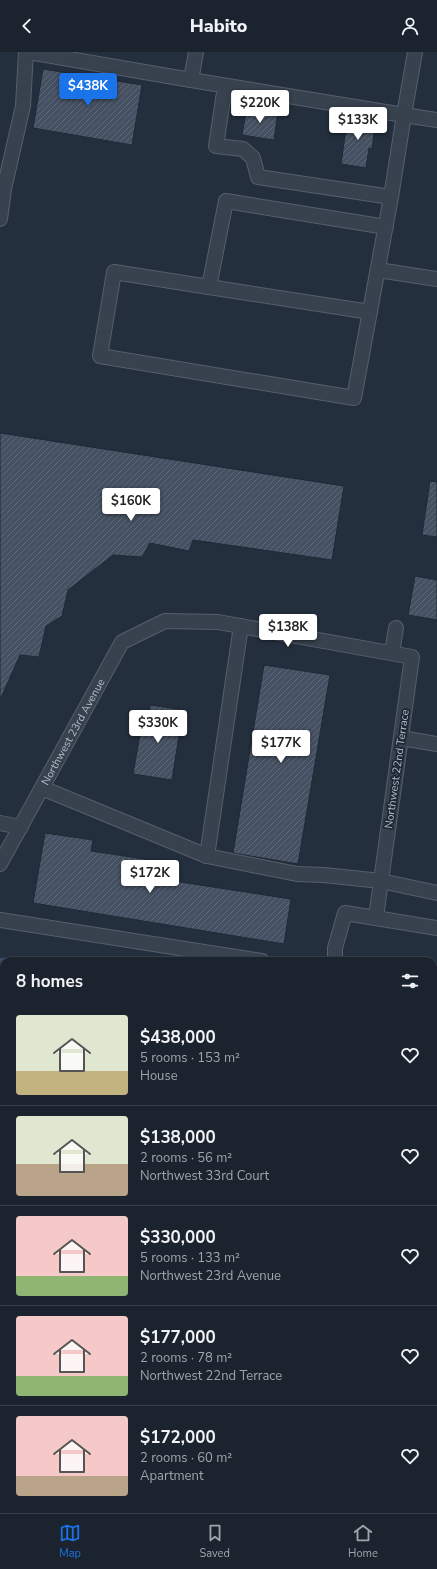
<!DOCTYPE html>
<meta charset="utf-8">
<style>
:root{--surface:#1b232e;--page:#282f3a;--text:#f1f3f6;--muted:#a0a4aa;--line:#39404a;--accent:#1a73e8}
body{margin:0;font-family:"Nunito Sans",sans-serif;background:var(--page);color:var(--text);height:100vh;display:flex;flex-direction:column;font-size:15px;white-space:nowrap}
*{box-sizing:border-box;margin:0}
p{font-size:13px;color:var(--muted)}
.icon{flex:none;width:22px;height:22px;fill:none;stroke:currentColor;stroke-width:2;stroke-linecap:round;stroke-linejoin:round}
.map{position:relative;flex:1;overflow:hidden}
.side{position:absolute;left:0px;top:905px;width:437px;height:556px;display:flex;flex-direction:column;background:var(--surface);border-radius:12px 12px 0 0;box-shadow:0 1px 3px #0004,0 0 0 1px var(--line)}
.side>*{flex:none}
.price{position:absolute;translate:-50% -34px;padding:0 9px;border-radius:4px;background:#fff;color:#222;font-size:13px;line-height:26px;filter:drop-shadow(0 1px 2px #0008)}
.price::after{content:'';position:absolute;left:50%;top:24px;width:12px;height:9px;margin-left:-6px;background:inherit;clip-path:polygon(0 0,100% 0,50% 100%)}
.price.current{background:var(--accent);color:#fff}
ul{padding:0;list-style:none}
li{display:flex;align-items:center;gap:12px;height:100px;padding:0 16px}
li+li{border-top:1px solid var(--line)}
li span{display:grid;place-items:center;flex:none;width:112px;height:80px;border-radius:4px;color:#555}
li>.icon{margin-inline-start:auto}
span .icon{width:48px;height:48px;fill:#fffc;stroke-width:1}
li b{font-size:17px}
h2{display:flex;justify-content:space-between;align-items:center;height:48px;padding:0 16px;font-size:17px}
header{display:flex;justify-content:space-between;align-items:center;height:52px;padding:0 16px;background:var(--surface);font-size:18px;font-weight:800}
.tabs{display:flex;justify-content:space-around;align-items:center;height:56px;border-top:1px solid var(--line);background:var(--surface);font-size:11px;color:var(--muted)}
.tabs a{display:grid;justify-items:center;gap:2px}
.tabs .current{color:var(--accent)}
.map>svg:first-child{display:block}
.water{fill:url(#water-ripples)}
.building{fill:url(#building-hatch);stroke:#1f2835}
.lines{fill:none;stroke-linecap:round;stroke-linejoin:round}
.minor-casing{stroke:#565f6c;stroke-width:16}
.minor{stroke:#38414e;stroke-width:14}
.labels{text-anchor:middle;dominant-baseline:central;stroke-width:3.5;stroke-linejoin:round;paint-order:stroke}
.street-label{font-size:11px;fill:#b4bcc9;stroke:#1d2633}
</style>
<header><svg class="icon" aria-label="back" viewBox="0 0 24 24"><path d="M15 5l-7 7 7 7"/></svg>Habito<svg class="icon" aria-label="person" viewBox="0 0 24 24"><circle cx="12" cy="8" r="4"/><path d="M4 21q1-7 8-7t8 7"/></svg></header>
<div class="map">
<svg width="437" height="1461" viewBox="0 0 437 1461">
<defs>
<pattern id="water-ripples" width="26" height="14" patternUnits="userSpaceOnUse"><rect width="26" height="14" fill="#394c67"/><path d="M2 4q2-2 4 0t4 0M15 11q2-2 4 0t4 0" fill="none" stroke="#53647b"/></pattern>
<pattern id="building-hatch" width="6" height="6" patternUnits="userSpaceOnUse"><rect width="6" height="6" fill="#455162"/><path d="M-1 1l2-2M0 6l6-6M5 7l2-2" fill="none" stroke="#5d6877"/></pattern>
</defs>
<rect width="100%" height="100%" fill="#242f3e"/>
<!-- water -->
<g class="water">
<path d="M17 905 38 909H4V1010L0 1008V906Z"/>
<path d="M433 978H437V1112L433 1111Z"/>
</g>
<!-- building -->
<g class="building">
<path d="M43 17 142 33 132 93 33 76Z"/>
<path d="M247 55 278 60 274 88 242 83Z"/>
<path d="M348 62 376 67 372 97 369 96 366 116 341 112Z"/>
<path d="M0 381 344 434 332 508 193 488 189 499 150 491 142 505 113 503 68 538 62 564 46 574 39 605 20 603 0 648Z"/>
<path d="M430 429 437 430V485L422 483Z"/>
<path d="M415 524 437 528V568L408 563Z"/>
<path d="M264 613 330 623 298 812 233 801Z"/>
<path d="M150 653 178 657 175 676 180 677 172 728 133 722 142 671 147 672Z"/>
<path d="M45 781 93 788 91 799 151 808 148 825 291 847 284 892 33 851Z"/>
</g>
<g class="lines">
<defs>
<g id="minor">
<path d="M29 0 191 28 196 0"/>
<path d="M191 28 404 63 415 0"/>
<path d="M225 34 216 94 243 97 253 106 258 125 391 145 404 63 437 68"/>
<path d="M0 167 4 137 23 54 26 0"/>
<path d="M386 175 226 149 209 235 114 220 100 304 354 346C366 279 379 212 391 145"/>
<path d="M378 218 437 227"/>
<path d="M209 235 370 260"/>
<path d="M392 601 396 576"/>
<path d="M401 686 437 692"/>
<path d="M42 736 207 804 297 822 324 823 381 829 437 841"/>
<path d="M0 771 21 775"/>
<path d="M207 804 241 574"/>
<path id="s1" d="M0 812 122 590 165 569 218 570 412 605 376 865"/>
<path d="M0 868 262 909"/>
<path d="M335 909V896L345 861 437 876"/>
<path d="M433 963 437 964"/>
<path d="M0 1040 4 1041"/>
<path d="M433 1137H437"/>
<path d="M0 1449H4"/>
<path d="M52 1457 78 1461"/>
</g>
</defs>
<!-- minor casing -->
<use href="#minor" class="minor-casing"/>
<!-- minor -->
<use href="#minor" class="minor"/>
</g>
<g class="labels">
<!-- street labels -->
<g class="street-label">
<text stroke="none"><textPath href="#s1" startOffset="151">Northwest 23rd Avenue</textPath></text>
<text transform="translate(397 717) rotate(-82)">Northwest 22nd Terrace</text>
</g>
</g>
</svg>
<b class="price current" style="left:88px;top:55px">$438K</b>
<b class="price" style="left:260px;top:72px">$220K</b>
<b class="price" style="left:358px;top:89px">$133K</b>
<b class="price" style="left:131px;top:470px">$160K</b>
<b class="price" style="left:288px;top:596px">$138K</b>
<b class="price" style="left:158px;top:692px">$330K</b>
<b class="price" style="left:281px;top:712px">$177K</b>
<b class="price" style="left:150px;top:842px">$172K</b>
<section class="side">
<h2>8 homes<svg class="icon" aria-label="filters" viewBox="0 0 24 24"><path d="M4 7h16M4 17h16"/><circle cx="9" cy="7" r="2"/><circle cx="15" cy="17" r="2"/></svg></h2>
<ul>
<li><span style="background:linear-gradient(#dfe7d0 70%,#c2b280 0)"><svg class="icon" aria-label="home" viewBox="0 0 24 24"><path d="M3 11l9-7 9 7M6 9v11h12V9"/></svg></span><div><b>$438,000</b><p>5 rooms · 153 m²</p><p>House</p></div><svg class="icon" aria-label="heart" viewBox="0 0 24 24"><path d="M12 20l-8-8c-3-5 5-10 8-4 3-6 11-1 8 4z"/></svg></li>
<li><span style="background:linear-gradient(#dfe7d0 60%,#b9a48a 0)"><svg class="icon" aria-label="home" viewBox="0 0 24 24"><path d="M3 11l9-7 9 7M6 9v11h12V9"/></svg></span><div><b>$138,000</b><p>2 rooms · 56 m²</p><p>Northwest 33rd Court</p></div><svg class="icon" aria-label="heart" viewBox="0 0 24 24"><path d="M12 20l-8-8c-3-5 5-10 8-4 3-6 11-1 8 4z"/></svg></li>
<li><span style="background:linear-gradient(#f6c9c9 75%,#8fb573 0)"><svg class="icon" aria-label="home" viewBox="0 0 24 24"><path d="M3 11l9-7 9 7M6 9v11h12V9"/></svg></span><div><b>$330,000</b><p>5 rooms · 133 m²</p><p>Northwest 23rd Avenue</p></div><svg class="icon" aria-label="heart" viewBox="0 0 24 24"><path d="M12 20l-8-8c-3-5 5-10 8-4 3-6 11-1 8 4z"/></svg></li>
<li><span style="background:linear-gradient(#f6c9c9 75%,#8fb573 0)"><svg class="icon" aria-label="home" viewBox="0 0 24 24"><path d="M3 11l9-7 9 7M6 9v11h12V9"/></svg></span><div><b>$177,000</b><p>2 rooms · 78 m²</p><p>Northwest 22nd Terrace</p></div><svg class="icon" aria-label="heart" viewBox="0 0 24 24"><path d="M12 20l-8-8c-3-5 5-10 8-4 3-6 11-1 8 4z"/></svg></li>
<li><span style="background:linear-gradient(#f6c9c9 75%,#b9a48a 0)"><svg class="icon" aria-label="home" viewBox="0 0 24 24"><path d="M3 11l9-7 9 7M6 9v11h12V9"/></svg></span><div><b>$172,000</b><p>2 rooms · 60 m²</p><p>Apartment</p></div><svg class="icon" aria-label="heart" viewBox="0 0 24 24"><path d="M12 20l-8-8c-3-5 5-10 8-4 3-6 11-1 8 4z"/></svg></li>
</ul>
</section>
</div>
<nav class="tabs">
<a class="current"><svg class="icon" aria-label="map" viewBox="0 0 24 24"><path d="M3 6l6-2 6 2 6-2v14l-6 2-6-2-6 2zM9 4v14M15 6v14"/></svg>Map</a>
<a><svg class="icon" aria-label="saved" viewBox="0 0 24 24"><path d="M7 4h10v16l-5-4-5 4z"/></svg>Saved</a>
<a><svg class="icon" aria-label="home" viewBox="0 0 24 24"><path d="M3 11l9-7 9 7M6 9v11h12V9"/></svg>Home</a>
</nav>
